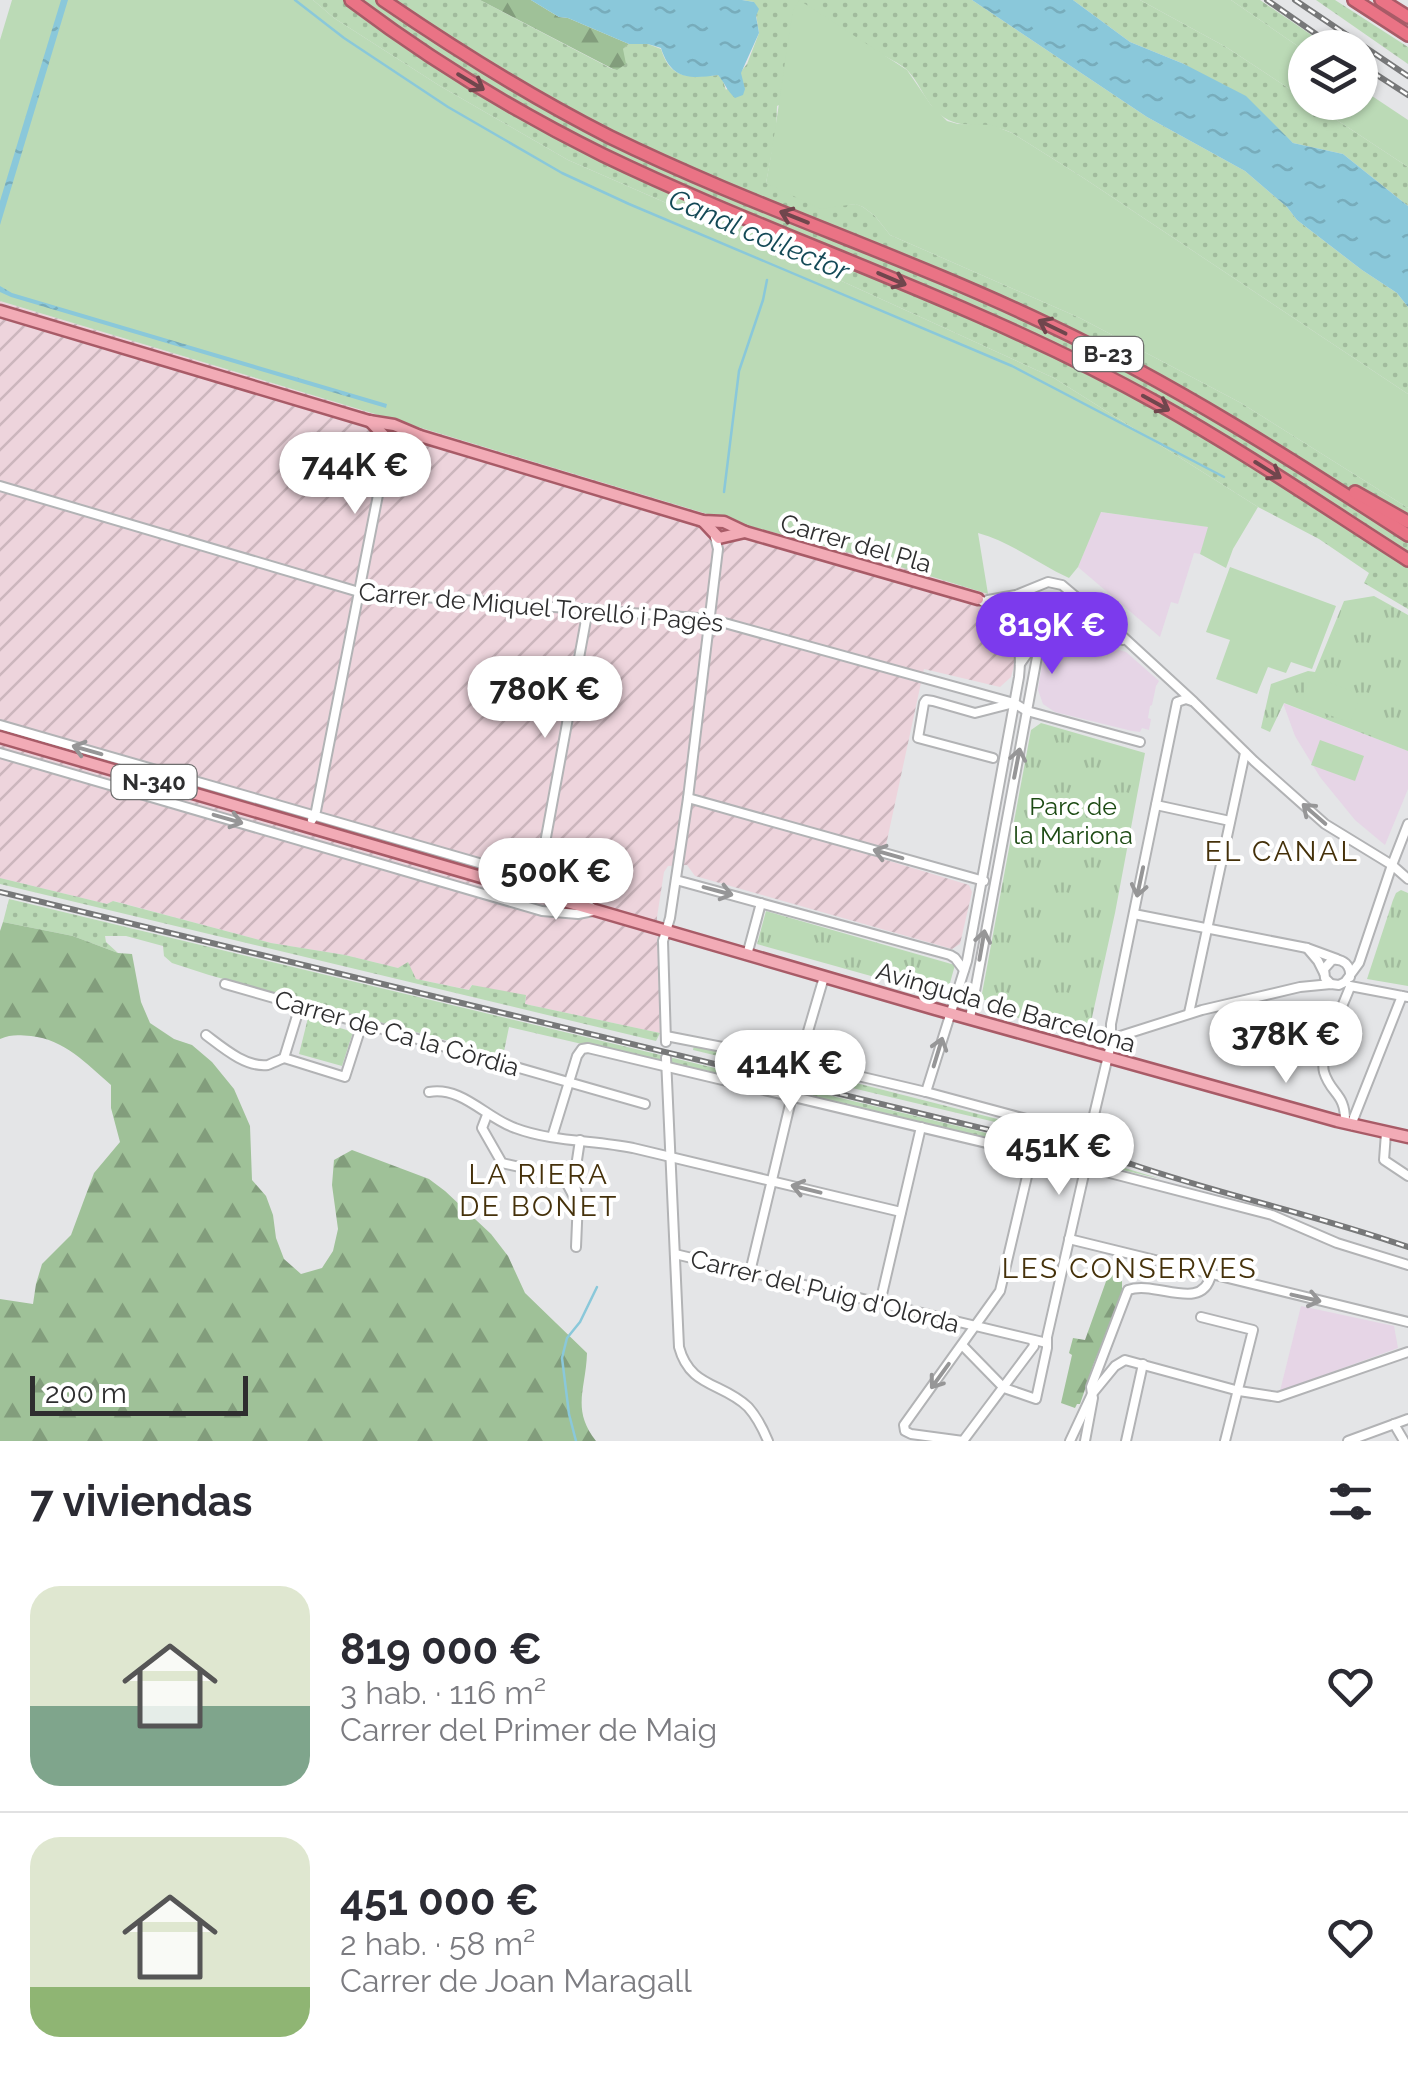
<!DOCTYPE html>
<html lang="es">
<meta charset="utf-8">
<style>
:root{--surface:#fff;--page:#f2f2f3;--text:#2b2b33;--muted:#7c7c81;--line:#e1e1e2;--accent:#7c3aed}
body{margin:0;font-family:Raleway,sans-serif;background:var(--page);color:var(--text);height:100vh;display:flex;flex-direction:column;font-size:38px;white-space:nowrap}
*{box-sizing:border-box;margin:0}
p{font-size:32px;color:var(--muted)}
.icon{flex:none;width:55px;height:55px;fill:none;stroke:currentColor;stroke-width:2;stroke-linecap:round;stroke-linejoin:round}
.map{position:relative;height:1441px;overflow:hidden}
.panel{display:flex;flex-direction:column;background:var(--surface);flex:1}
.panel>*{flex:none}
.controls{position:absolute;left:1288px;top:30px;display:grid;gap:20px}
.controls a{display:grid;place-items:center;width:90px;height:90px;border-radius:50%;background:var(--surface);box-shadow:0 2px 8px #0004;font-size:50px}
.scale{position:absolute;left:30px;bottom:25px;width:218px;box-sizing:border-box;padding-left:10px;border:5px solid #2e2e2f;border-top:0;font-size:28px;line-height:35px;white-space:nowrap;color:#2e2e2f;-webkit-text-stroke:8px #fff;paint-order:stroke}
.price{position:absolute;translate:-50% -85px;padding:0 22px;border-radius:35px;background:#fff;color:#222;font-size:32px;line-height:65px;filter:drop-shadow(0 2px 5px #0008)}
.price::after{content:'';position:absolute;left:50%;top:60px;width:30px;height:22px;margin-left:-15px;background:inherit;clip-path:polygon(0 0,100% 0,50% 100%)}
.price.on{background:var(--accent);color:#fff}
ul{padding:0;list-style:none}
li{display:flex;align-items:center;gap:30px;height:250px;padding:0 30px}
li+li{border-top:2px solid var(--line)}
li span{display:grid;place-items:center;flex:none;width:280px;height:200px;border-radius:30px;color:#555}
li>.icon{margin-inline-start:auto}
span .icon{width:120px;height:120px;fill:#fffc;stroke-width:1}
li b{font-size:42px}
h2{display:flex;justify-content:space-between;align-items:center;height:120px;padding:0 30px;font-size:42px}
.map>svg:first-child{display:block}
.industrial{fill:url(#industrial-furrows)}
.education{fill:#e6d5e6}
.grass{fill:url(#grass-dots)}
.forest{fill:url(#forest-firs)}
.park{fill:url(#park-tufts)}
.garden{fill:#bbdab6}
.water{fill:url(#water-ripples)}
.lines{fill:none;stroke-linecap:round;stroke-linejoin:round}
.stream{stroke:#8ac8da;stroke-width:2.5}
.minor-casing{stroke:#b2b3b5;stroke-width:12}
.major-casing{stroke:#a85b67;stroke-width:15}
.highway-casing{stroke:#a85b67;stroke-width:16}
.minor{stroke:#fff;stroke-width:8}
.major{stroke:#f2abb6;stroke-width:10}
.highway{stroke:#ea7385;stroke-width:11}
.rail-casing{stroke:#777879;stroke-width:6}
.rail{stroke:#fff;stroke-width:2.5;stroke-dasharray:8;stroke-linecap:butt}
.oneway{stroke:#70464d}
.oneway2{stroke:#969697}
.labels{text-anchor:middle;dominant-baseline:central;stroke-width:8;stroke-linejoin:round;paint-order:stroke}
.shield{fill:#fff;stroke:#6d6d6d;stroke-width:2.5}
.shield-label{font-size:22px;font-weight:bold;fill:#2e2e2f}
.street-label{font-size:25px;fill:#2e2e2f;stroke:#fff}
.park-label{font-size:25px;fill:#1d4b14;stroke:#fff}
.water-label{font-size:28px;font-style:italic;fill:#144a57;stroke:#fff}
.neighbourhood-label{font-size:28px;letter-spacing:2.5px;fill:#45310a;stroke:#fff}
</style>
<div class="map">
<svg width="1408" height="1441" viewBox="0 0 1408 1441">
<defs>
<pattern id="industrial-furrows" width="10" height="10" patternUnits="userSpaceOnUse" patternTransform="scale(2.5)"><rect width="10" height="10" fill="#edd4dc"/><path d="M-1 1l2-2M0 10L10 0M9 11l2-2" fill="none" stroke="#ccb6bd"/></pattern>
<pattern id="grass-dots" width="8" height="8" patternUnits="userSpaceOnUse" patternTransform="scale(2.5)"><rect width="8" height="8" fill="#bbdab6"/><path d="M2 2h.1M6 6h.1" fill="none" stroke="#a1bb9d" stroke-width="1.8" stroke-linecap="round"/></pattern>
<pattern id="forest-firs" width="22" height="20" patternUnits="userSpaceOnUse" patternTransform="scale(2.5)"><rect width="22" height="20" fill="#9fc198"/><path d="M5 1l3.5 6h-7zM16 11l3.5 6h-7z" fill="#829d7c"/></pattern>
<pattern id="park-tufts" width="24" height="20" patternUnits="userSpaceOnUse" patternTransform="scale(2.5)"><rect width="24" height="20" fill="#bbdab6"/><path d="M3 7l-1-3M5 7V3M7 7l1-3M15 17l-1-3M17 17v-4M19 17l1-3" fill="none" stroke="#a1bb9d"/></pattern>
<pattern id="water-ripples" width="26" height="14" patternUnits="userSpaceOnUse" patternTransform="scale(2.5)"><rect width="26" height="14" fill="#8ac8da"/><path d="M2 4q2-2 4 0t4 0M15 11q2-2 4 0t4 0" fill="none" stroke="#77acbb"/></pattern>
</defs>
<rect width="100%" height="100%" fill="#e4e5e7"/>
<!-- industrial -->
<path class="industrial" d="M0 301 727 520 884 562 988 594 991 613 1005 627 1012 639 1015 662 1011 677 1000 687 924 669 883 859 969 885 972 892 960 944 952 949 695 876 687 865 668 866 664 872 657 917 660 1033 525 1004 526 996 471 985 470 990 416 979 398 968 345 955 271 943 114 901 107 904 0 878Z"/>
<!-- education -->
<g class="education">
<path d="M1100 512 1209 527 1200 554 1194 553 1178 604 1171 602 1160 637 1078 567Z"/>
<path d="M1066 635 1126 652 1159 681 1156 686 1152 705 1150 706 1148 718 1151 719 1149 730 1142 728 1140 732 1132 731 1055 712 1043 704 1038 690 1044 652 1053 640Z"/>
<path d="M1283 703 1408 751V789L1385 845 1355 820 1320 777 1295 736Z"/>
<path d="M1301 1306 1394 1326 1398 1348 1280 1391Z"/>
</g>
<!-- grass -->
<g class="grass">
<path d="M313 0H480L612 69 617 70 623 49 629 44H648L661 49C671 81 690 77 718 75L723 81 726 90 747 64 759 33 754 2 742 0H972L1147 117 1245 171 1287 207 1297 220 1362 270 1397 293 1408 307V394L1082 177 1012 133C989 121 963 130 945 118 926 107 921 83 906 69 899 63 888 58 879 53L777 106 776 131 766 183 841 205 856 204 863 207 875 216 890 235 1080 318 1241 403 1408 508V609L1364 583 1369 573 1319 539 1258 507 1054 378 778 252 568 160 440 86 334 18Z"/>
<path d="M1073 0H1140L1226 47 1305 99V102L1311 103 1408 167V206L1343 154 1293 143 1271 123 1184 64 1130 42Z"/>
<path d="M1231 0H1260L1329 47 1305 48V51Z"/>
<path d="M1316 0H1335L1408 47V64Z"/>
<path d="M0 878 107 904 113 901 271 943 345 955 398 968 408 962 416 979 469 990 472 985 526 995 525 1004 660 1033 656 1041 0 884Z"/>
<path d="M9 899 1095 1159 1161 1179 509 1027 503 1056 209 975 172 963 164 956 163 946 126 936H105L106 942 118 953 73 936 3 922Z"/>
<path d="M308 1018 353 1032 342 1066 299 1054Z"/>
<path d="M694 1045 801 1069 1080 1140 1083 1143 693 1050Z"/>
</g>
<!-- forest -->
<g class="forest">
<path d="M480 0H531L559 17 568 18 629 44 623 49 626 64 617 70 613 69Z"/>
<path d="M3 922 73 936 118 953 132 954 141 1002 150 1023 174 1039 192 1045 212 1062 234 1089 250 1126 252 1180 266 1196 273 1215 276 1238 284 1259 301 1274 322 1268 333 1251 338 1229 332 1185 334 1160 352 1150 429 1179 445 1191 491 1234 508 1256 525 1293 587 1353C586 1389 571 1409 596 1441H0V1299L33 1304 36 1284 42 1264 71 1235 94 1173 120 1142 111 1108V1085C86 1063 65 1040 31 1036 19 1035 11 1034 0 1039V931Z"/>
<path d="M1109 1273 1122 1277V1288L1125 1290 1094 1363 1080 1404H1077L1075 1408 1061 1403 1072 1355 1069 1353 1073 1338 1085 1340Z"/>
</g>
<!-- park -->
<g class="park">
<path d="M1374 596 1408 615V751L1284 703 1270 732 1261 728 1271 684 1308 671 1315 672 1344 601Z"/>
<path d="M1041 723 1145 753 1115 913 1089 1031 1013 1017 1014 1008 981 999 1031 730Z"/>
<path d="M1401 890 1408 893V986L1367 979 1393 900 1396 893Z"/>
<path d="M766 911 955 965 946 997 757 944Z"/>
</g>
<!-- garden -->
<g class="garden">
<path d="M12 0H313L334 18 440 86 568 160 778 252 1054 378 1258 507 1233 549 1226 568 1200 554 1208 527 1101 512 1078 567 1069 578C1039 564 1011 542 978 533L988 594 884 562 727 520 0 301V40Z"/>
<path d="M799 0 907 70 931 105 947 121 958 124 992 125 1012 133 1082 177 1408 394V508L1241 403 1080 318 890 235 875 216 863 207 855 204 821 209 766 183C777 126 783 69 793 11Z"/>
<path d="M1140 0H1231L1305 51V99L1226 47Z"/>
<path d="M1360 88 1408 120V167L1311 103 1360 102Z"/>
<path d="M1230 567 1336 606 1312 669 1291 662 1286 673 1268 667 1257 694 1216 679 1230 640 1206 632Z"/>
<path d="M1311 675 1361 695 1350 723 1301 704Z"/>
<path d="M1320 740 1364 756 1355 781 1311 765Z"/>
</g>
<!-- water -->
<g class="water">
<path d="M61 0H68L0 225V201Z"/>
<path d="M531 0H742L754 2 759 9 756 16 759 33 741 73 745 89 743 95 735 98C727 91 725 83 718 75 690 79 671 80 661 48L648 44H629L568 18 559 17Z"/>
<path d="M972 0H1073L1130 42 1184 64 1246 96 1293 143 1343 154 1408 206V307L1397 293 1362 270 1297 220 1287 207 1245 171 1147 117Z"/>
<path d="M0 286 12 293 387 404 386 408 11 297 0 292Z"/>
</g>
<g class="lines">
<!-- stream -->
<g class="stream">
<path d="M295 0 344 38 448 107 562 173 629 204 1012 366 1224 477"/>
<path d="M724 492 739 371 763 300 767 280"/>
<path d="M576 1441 569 1414 562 1358 567 1338 580 1322 597 1287"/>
</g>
<defs>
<g id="minor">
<path d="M0 486 359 592 710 619 1014 703 1027 711 1140 742"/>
<path d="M988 600 1016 595 1048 582 1062 585 1120 634 1194 702 1254 761 1325 824 1392 865 1408 879"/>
<path d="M993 601 1123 640"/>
<path d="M1020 664C1033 645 1042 633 1063 623"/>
<path d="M0 725 569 889 592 908"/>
<path d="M0 753 542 911 578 914 593 911"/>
<path d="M993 758 918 738 924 703 926 700 933 701 975 713 1010 704"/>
<path d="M688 798 984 881"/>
<path d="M1156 805 1230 821"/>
<path d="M312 820 316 811 387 449 394 440"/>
<path d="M676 880 950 955 955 958 964 970"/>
<path d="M538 881 588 609"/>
<path d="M1134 914 1307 948 1337 959"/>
<path d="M1307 948 1318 961 1324 973"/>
<path d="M747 955 761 903"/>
<path d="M225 984 645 1104"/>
<path d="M1331 984 1325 978 1324 969 1332 960C1344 958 1351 966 1350 977"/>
<path d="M1350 986 1408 997"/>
<path d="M1189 1013 1245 753"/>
<path d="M970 1018 1037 657C1036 636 1029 624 1015 609"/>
<path d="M206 1035C222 1047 246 1068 268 1065 270 1064 282 1059 284 1058"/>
<path d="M666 1036 799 1062 926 1092 1089 1136"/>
<path d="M666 1042 663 941 670 918 688 798 718 549 715 537"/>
<path d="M1111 1045V1024L1177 702 1186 699 1192 701"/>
<path d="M284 1058 345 1077 362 1024"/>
<path d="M284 1058 300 1006"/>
<path d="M666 1058 679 1347C690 1388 722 1382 748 1407 757 1417 763 1429 768 1441"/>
<path d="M799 1062 824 977"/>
<path d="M429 1092C462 1086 486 1118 515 1128 552 1142 594 1140 633 1148L901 1212"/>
<path d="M926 1092 967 961 1019 677C1023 639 1016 621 982 601"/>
<path d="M487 1115 482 1128 502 1163 559 1176 567 1184 577 1203"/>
<path d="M1345 1123C1346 1093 1331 1095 1324 1072 1319 1054 1343 1006 1350 987"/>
<path d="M1351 1125 1402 996"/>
<path d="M1386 1133 1384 1160 1408 1176"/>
<path d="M552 1137 577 1056 582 1049 588 1048 1079 1165 1272 1215 1337 1243 1408 1265"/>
<path d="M1091 1144 1089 1136 1108 1056 1111 1045 1117 1037 1202 1010 1300 987 1331 984 1339 985 1345 982 1359 963 1392 865 1408 824"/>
<path d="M1032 1155 1000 1291 904 1425 905 1431 911 1434 963 1441 1034 1346 1033 1340"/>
<path d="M1069 1239 1408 1322"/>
<path d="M576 1247 578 1199 574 1180 580 1140"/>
<path d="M675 1254 1047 1343"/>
<path d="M750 1272 792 1096"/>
<path d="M880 1303 921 1127"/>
<path d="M1201 1317 1253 1330 1225 1441"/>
<path d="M962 1345 1004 1388 1036 1399 1047 1348V1337L1087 1161"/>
<path d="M1092 1394 1115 1366 1125 1360 1239 1391 1278 1397 1408 1352"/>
<path d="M1394 1424 1404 1441"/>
<path d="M1070 1441 1092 1394 1091 1387 1128 1290C1156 1280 1202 1313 1211 1275"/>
<path d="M1085 1441 1093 1398 1092 1394"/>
<path d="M1126 1441 1143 1364"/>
<path d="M1348 1441 1408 1419"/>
</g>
<g id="major">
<path d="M0 311 369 421 394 425 420 436 703 521 724 522 745 532 978 599"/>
<path d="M370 421 388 440 419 436"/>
<path d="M703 521 719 538 745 532"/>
<path d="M0 737 935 1009 1337 1121 1408 1137"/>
</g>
<g id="highway">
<path d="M351 0C429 59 514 111 603 155 723 213 850 259 973 313 1035 340 1098 370 1157 403 1243 451 1325 507 1408 560"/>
<path d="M383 0C456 50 531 97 610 137 753 207 905 256 1049 325 1174 384 1291 459 1408 535"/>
<path d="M1354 0 1408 35"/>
<path d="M1381 0 1408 17"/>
<path d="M1355 492 1408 522"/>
</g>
</defs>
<!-- minor casing -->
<use href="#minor" class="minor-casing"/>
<!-- major casing -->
<use href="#major" class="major-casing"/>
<!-- highway casing -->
<use href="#highway" class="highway-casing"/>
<!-- minor -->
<use href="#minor" class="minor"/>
<!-- major -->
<use href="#major" class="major"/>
<!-- highway -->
<use href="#highway" class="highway"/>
<defs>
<g id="rail">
<path d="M1267 0 1336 48"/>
<path d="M1295 0 1408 76"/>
<path d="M1360 64 1408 95"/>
<path d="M0 892 1131 1164C1222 1195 1317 1215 1408 1247"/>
</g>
</defs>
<!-- rail casing -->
<use href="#rail" class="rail-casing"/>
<!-- rail -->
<use href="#rail" class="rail"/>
</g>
<!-- one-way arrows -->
<defs><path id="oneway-shaft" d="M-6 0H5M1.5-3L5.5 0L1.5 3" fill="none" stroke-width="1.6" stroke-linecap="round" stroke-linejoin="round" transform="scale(2.5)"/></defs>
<g class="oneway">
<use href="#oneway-shaft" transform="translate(471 82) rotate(31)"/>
<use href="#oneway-shaft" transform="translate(794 217) rotate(-158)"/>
<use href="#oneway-shaft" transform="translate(892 279) rotate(23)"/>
<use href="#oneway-shaft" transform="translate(1052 327) rotate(-154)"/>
<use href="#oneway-shaft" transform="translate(1156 403) rotate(29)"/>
<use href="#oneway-shaft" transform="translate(1268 470) rotate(32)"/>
</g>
<g class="oneway2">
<use href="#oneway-shaft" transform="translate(87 750) rotate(-164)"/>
<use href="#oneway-shaft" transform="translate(1017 763) rotate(-79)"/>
<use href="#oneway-shaft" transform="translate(1314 814) rotate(-139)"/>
<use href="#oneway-shaft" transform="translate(228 819) rotate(16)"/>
<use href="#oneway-shaft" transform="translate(888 854) rotate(-164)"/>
<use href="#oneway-shaft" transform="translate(1140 882) rotate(102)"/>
<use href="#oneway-shaft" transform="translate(718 891) rotate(15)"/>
<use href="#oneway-shaft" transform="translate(982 945) rotate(-80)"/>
<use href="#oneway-shaft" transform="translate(938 1052) rotate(-73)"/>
<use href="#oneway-shaft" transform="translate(806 1189) rotate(-166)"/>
<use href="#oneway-shaft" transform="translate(1306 1298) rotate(13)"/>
<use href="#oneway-shaft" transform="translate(940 1376) rotate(126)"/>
</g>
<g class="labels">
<!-- shield labels -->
<g class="shield">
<rect x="1073" y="337" width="70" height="34" rx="8"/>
<rect x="111.5" y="765" width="85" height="34" rx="8"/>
</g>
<g class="shield-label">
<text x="1108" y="354">B-23</text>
<text x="154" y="782">N-340</text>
</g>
<!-- street labels -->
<g class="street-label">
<text transform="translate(856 543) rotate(16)">Carrer del Pla</text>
<text transform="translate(541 607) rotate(5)">Carrer de Miquel Torelló i Pagès</text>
<text transform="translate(1006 1007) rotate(16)">Avinguda de Barcelona</text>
<text transform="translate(397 1033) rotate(16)">Carrer de Ca la Còrdia</text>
<text transform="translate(825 1291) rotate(14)">Carrer del Puig d'Olorda</text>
</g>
<!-- park labels -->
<g class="park-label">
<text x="1073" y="806">Parc de<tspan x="1073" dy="29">la Mariona</tspan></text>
</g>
<!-- water labels -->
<g class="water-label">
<text transform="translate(759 235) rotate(23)">Canal col·lector</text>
</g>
<!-- neighbourhood labels -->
<g class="neighbourhood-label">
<text x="1282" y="851">EL CANAL</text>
<text x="539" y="1174">LA RIERA<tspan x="539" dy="32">DE BONET</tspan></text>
<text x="1130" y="1268">LES CONSERVES</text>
</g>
</g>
</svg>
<div class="controls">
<a><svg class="icon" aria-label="layers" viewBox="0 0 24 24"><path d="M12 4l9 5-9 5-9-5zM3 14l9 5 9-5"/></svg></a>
</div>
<div class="scale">200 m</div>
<b class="price" style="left:355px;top:517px">744K €</b>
<b class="price on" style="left:1052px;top:677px">819K €</b>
<b class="price" style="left:545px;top:741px">780K €</b>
<b class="price" style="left:556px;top:923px">500K €</b>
<b class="price" style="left:1286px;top:1086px">378K €</b>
<b class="price" style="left:790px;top:1115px">414K €</b>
<b class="price" style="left:1059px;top:1198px">451K €</b>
</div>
<section class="panel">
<h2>7 viviendas<svg class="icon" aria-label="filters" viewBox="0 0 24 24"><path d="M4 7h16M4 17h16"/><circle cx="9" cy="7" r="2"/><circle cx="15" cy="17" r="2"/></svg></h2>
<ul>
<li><span style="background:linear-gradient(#dfe7d0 60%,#7fa58c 0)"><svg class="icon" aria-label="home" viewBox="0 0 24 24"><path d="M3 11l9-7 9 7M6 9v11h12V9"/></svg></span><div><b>819 000 €</b><p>3 hab. · 116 m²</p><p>Carrer del Primer de Maig</p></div><svg class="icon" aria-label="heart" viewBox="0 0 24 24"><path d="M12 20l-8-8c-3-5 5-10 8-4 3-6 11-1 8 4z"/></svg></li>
<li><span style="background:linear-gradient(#dfe7d0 75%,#8fb573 0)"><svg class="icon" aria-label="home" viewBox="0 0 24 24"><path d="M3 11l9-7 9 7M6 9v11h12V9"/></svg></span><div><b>451 000 €</b><p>2 hab. · 58 m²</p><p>Carrer de Joan Maragall</p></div><svg class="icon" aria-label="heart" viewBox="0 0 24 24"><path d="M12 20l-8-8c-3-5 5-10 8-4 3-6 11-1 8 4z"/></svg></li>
</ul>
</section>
